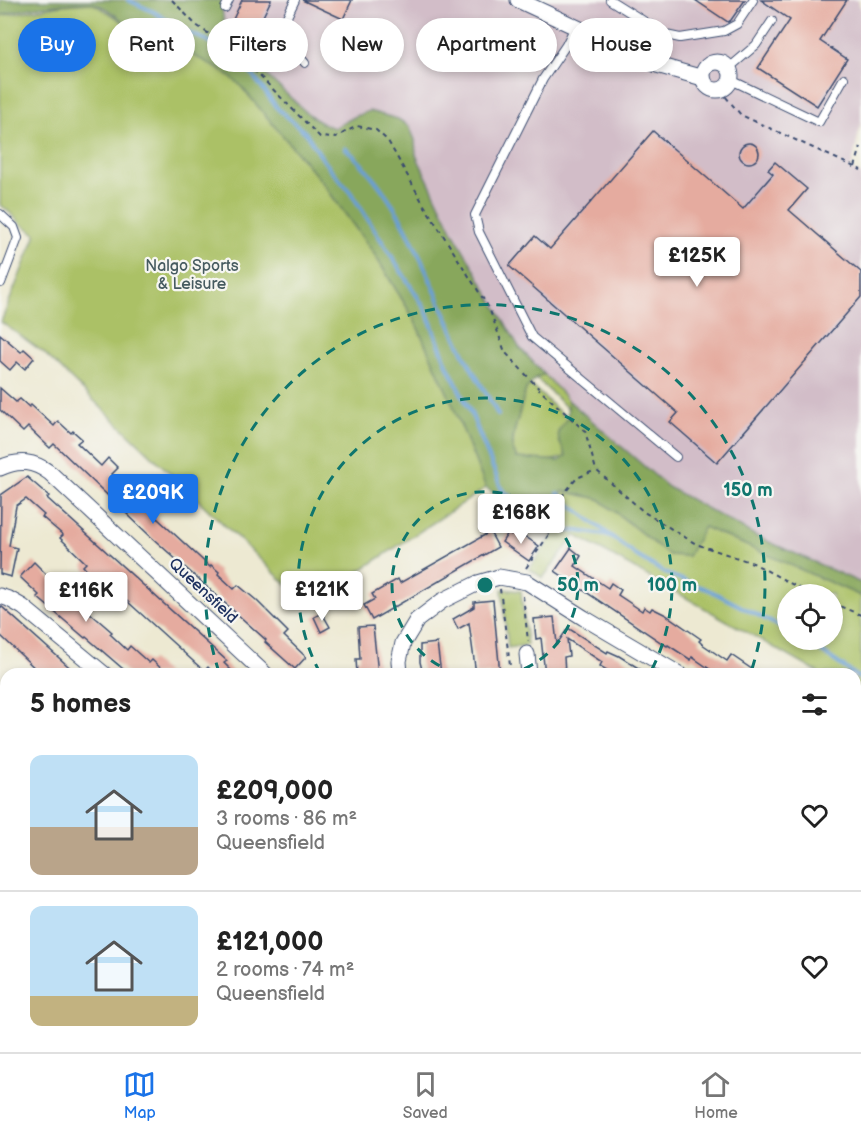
<!DOCTYPE html>
<meta charset="utf-8">
<style>
:root{--surface:#fff;--page:#f2f2f2;--text:#222;--muted:#767676;--line:#e0e0e0;--accent:#1a73e8}
body{margin:0;font-family:"Balsamiq Sans",sans-serif;background:var(--page);color:var(--text);height:100vh;display:flex;flex-direction:column;font-size:22px;white-space:nowrap}
*{box-sizing:border-box;margin:0}
p{font-size:20px;color:var(--muted)}
.icon{flex:none;width:33px;height:33px;fill:none;stroke:currentColor;stroke-width:2;stroke-linecap:round;stroke-linejoin:round}
.map{position:relative;flex:1;overflow:hidden}
.drawer{position:absolute;left:0px;top:668px;width:861px;height:386px;display:flex;flex-direction:column;background:var(--surface);border-radius:18px 18px 0 0;box-shadow:0 3px 9px #0003}
.drawer>*{flex:none}
.hud{position:absolute;left:18px;top:18px;width:825px;height:54px;display:flex;gap:12px}
.tools{position:absolute;left:777px;top:584px;display:grid;gap:12px}
.tools a{display:grid;place-items:center;width:66px;height:66px;border-radius:50%;background:var(--surface);box-shadow:0 3px 9px #0003;font-size:30px}
.price{position:absolute;translate:-50% -51px;padding:0 14px;border-radius:6px;background:#fff;color:#222;font-size:20px;line-height:39px;filter:drop-shadow(0 2px 3px #0008)}
.price::after{content:'';position:absolute;left:50%;top:36px;width:18px;height:14px;margin-left:-9px;background:inherit;clip-path:polygon(0 0,100% 0,50% 100%)}
.price.on{background:var(--accent);color:#fff}
ul{padding:0;list-style:none}
li{display:flex;align-items:center;gap:18px;height:150px;padding:0 30px}
li+li{border-top:2px solid var(--line)}
li span{display:grid;place-items:center;flex:none;width:168px;height:120px;border-radius:12px;color:#555}
li>.icon{margin-inline-start:auto}
span .icon{width:72px;height:72px;fill:#fffc;stroke-width:1}
li b{font-size:26px}
h2{display:flex;justify-content:space-between;align-items:center;height:72px;padding:0 30px;font-size:26px}
.chip{padding:0 21px;border-radius:27px;background:var(--surface);box-shadow:0 3px 9px #0003;font-size:21px;line-height:54px}
.chip.on{background:var(--accent);color:#fff}
.menu{display:flex;justify-content:space-around;align-items:center;height:84px;border-top:2px solid var(--line);background:var(--surface);font-size:16px;color:var(--muted)}
.menu a{display:grid;justify-items:center;gap:3px}
.menu .on{color:var(--accent)}
.map>svg:first-child{display:block}
.built{fill:#f7cfd4}
.industrial{fill:#d2bdc8}
.green{fill:#abc166;stroke:#637862;stroke-width:1.5;fill-rule:evenodd}
.forest{fill:#88a75b;stroke:#526b5c;stroke-width:1.5}
.lines{fill:none;stroke-linecap:round;stroke-linejoin:round}
.stream{stroke:#689fd6;stroke-width:4}
.building{fill:#e5ab9f}
.service-casing{stroke:#3a4b6f;stroke-width:10}
.minor-casing{stroke:#3a4b6f;stroke-width:17}
.path{stroke:#3a4b6f;stroke-width:2;stroke-dasharray:4.5 4.5;stroke-linecap:butt}
.service{stroke:#fff;stroke-width:8}
.minor{stroke:#fff;stroke-width:15}
.ring{fill:none;stroke:#0f766e;stroke-width:3;stroke-dasharray:10 8}
.labels{text-anchor:middle;dominant-baseline:central;stroke-width:4.5;stroke-linejoin:round;paint-order:stroke}
.park-label{font-size:16px;fill:#465b60;stroke:#f6f6f2}
.street-label{font-size:16px;fill:#1b2f5e;stroke:#f6f6f2}
.centre{fill:#0f766e;stroke:#f6f6f2;stroke-width:3}
.ring-label{font-size:18px;text-anchor:middle;font-weight:bold;fill:#0f766e;stroke:#f6f6f2;stroke-width:4.5;stroke-linejoin:round;paint-order:stroke}
</style>
<div class="map">
<svg width="861" height="1052" viewBox="0 0 861 1052">
<rect width="100%" height="100%" fill="#f6f6f2"/>
<filter id="ink" filterUnits="userSpaceOnUse"><feTurbulence type="fractalNoise" baseFrequency=".0167" numOctaves="2"/><feDisplacementMap in="SourceGraphic" scale="12" xChannelSelector="R" yChannelSelector="G"/><feConvolveMatrix kernelMatrix="1 2 1 2 8 2 1 2 1" color-interpolation-filters="sRGB"/></filter>
<filter id="wash" filterUnits="userSpaceOnUse"><feTurbulence type="fractalNoise" baseFrequency=".008" numOctaves="4" result="noise"/><feDisplacementMap in="SourceGraphic" scale="24" xChannelSelector="R" yChannelSelector="G"/><feGaussianBlur stdDeviation="1.35" result="paint"/><feColorMatrix in="noise" values="0 0 0 0 0 0 0 0 0 0 0 0 0 0 0 0 0 1.4 0 .05"/><feComposite in="paint" operator="in"/></filter>
<g filter="url(#wash)">
<rect width="100%" height="100%" fill="#ede9d2"/>
<!-- built -->
<path class="built" d="M0 1000 6 1006V1047H31L32 1052H0Z"/>
<!-- industrial -->
<path class="industrial" d="M221 0H858L861 12V123L851 169 861 174V583L758 537 668 487 568 400 519 347 452 230 416 155 415 140 398 119 369 112 354 117 334 128 321 123 306 112 235 46 225 31Z"/>
<!-- green -->
<g class="green">
<path d="M91 3C110 11 122 23 140 32 174 48 210 58 239 84L322 182 373 252 413 317 452 403 486 488 308 605 43 352 1 322 36 234 21 224 6 209 0 205V16L62 5Z"/>
<path d="M544 374 568 400V409L536 378Z"/>
<path d="M530 384 567 419C555 433 562 442 566 456 557 462 529 461 517 458L513 450V436L526 389Z"/>
<path d="M563 491 599 499 669 555 688 556 703 526 861 596V698L855 694V674L819 673 575 535 543 578 529 569 553 535 546 528 555 501ZM788 594H832V639H788Z"/>
<path d="M502 589 521 591 527 645 508 648Z"/>
</g>
<!-- forest -->
<path class="forest" d="M0 0H221L225 31 235 46 306 112 321 123 334 128 354 117 369 111 398 119 409 126 415 140 416 155 452 230 519 347 544 374 536 378 526 389 513 436V450L517 458 559 461 566 456 559 441 558 431 567 419 568 400 668 487 758 537 861 583V596L704 527 688 556 669 555 599 499 563 491 555 501 546 528 486 488 452 403 413 317 373 252 322 182 239 84C209 58 172 48 138 31 122 23 108 5 91 3 73 1 16 9 0 16Z"/>
<g class="lines">
<!-- stream -->
<g class="stream">
<path d="M128 0 154 12 184 31 206 40 242 64 251 73 278 109 306 133 324 161 351 193 426 310 448 367 471 413 502 490 534 514 556 527 567 531H578L611 536"/>
<path d="M345 148C406 201 427 280 462 350 473 373 487 393 498 415"/>
<path d="M558 493 569 504 637 556 665 573 711 591 788 631"/>
<path d="M803 639 854 674"/>
<path d="M855 675 861 679"/>
</g>
</g>
<g id="blocks">
<!-- building -->
<g class="building">
<path d="M242 0H271L253 37 230 26Z"/>
<path d="M302 0H352L343 19Z"/>
<path d="M695 0H745L731 20 728 22Z"/>
<path d="M761 0H847L820 41 847 59 817 106 758 68 790 20Z"/>
<path d="M653 131 743 209 773 174 768 170 775 162 807 189 789 210 861 272V297L717 463 670 422 678 413 509 266 535 236 550 249Z"/>
<circle cx="749" cy="153" r="10"/>
<path d="M0 334 21 352 24 349 34 358 25 369 17 362 10 370 0 361Z"/>
<path d="M0 388 16 402 20 399 29 407 31 405 54 426 58 421 71 433 73 431 82 439 77 443 101 466 108 458 118 468 112 474 132 495 210 567 211 565 219 572 218 574 234 589 238 585 256 600 288 632 284 636 306 657 295 669 265 642 266 640 149 535 54 444 50 448 28 427 23 432 0 410Z"/>
<path d="M27 477 49 496 47 498 227 661 224 663 235 674H214L208 667 204 671 127 601 124 605 106 589 109 585 93 570 90 574 83 566 86 563 60 538 63 535 42 517 44 515 26 499 16 506 9 546 17 548 11 577 0 574 1 495Z"/>
<path d="M514 529 539 546 529 561 502 542 508 533 511 535Z"/>
<path d="M490 532 498 547 372 620 364 605 375 599 372 594 398 579 400 583Z"/>
<path d="M571 548 581 556 575 566 608 588 611 583 621 590 618 595 642 611 644 607 650 611 652 608 666 615 701 639 699 641 702 644 727 661 731 655 759 674H717L692 657 691 660 668 645 667 646 662 643 555 571Z"/>
<path d="M34 562 52 580 112 632 110 634 127 650 130 646 149 663 152 660 167 674H129L86 637 85 638 37 597 39 595 20 577Z"/>
<path d="M493 600 500 674H476L469 623 458 629 453 619 474 607V602Z"/>
<path d="M0 606 2 607 77 674H41L0 635Z"/>
<path d="M322 613 330 627 321 632 314 617Z"/>
<path d="M554 617 557 644 568 628 607 653 608 651 619 656 648 674H613L600 666 602 662 567 639 569 656 564 657 565 673 545 674 541 638 536 639 534 619Z"/>
<path d="M373 626 378 674H357L356 659H360L358 627Z"/>
<path d="M437 643 441 674H423L420 662V645Z"/>
</g>
</g>
</g>
<g filter="url(#ink)">
<use href="#blocks" fill-opacity="0" stroke="#3a4b6f" stroke-width="1.5"/>
<g class="lines">
<defs>
<g id="service">
<path d="M295 0 279 33 305 63"/>
<path d="M610 0 666 35 680 38 724 31 737 24 753 0"/>
<path d="M225 8 229 0"/>
<path d="M575 27 566 45 543 79 475 215 479 232 532 337 676 457"/>
<path d="M729 68 756 45 772 21"/>
<path d="M731 80 819 122 844 78"/>
<path d="M0 214 14 227 18 238 1 283"/>
<path d="M562 1047 563 1052"/>
</g>
<g id="minor">
<path d="M518 0 657 65 703 78"/>
<circle cx="717" cy="76" r="14"/>
<path d="M0 468C19 459 34 461 50 473L265 674"/>
<path d="M0 596 9 599 23 607 104 674"/>
<path d="M527 654 529 674"/>
<path d="M400 674 399 661 403 643 417 620 442 601 478 583 499 577 527 582 584 618 679 674"/>
<path d="M0 737 6 741"/>
<path d="M0 889 6 895"/>
<path d="M855 1040 861 1039"/>
<path d="M211 1047 213 1052"/>
<path d="M447 1047 448 1052"/>
<path d="M789 1052 820 1047"/>
</g>
</defs>
<!-- service casing -->
<use href="#service" class="service-casing"/>
<!-- minor casing -->
<use href="#minor" class="minor-casing"/>
<!-- path -->
<g class="path">
<path d="M172 0 196 25 237 53 320 137 334 138 357 126 376 130 388 141 424 205 489 308 505 352 542 392 585 431 596 470 644 512 696 544 753 563 810 594"/>
<path d="M720 90 741 115 861 170"/>
<path d="M855 167 861 147"/>
<path d="M526 568 550 533 557 502 577 478 596 470"/>
<path d="M500 589 511 673 514 672"/>
<path d="M523 596 528 641"/>
<path d="M832 603 861 615"/>
<path d="M0 994 6 999"/>
<path d="M34 1047 35 1052"/>
</g>
<!-- service -->
<use href="#service" class="service"/>
<!-- minor -->
<use href="#minor" class="minor"/>
</g>
</g>
<!-- distance rings -->
<g class="ring">
<path d="M456 673A93 93 0 1 1 514 673"/>
<path d="M320 673A187 187 0 1 1 650 673"/>
<path d="M219 672A280 280 0 1 1 751 672"/>
</g>
<g class="labels">
<!-- park labels -->
<g class="park-label">
<text x="192" y="266">Nalgo Sports<tspan x="192" dy="18">&amp; Leisure</tspan></text>
</g>
<!-- street labels -->
<g class="street-label">
<text transform="translate(203 591) rotate(43)">Queensfield</text>
</g>
</g>
<circle cx="485" cy="585" r="9" class="centre"/>
<g class="ring-label">
<text x="748" y="496">150 m</text>
<text x="578" y="591">50 m</text>
<text x="672" y="591">100 m</text>
</g>
</svg>
<div class="tools">
<a><svg class="icon" aria-label="locate" viewBox="0 0 24 24"><circle cx="12" cy="12" r="6"/><path d="M12 2v4M12 18v4M2 12h4M18 12h4"/></svg></a>
</div>
<b class="price" style="left:697px;top:288px">£125K</b>
<b class="price on" style="left:153px;top:525px">£209K</b>
<b class="price" style="left:521px;top:545px">£168K</b>
<b class="price" style="left:322px;top:622px">£121K</b>
<b class="price" style="left:86px;top:623px">£116K</b>
<div class="hud">
<a class="chip on">Buy</a>
<a class="chip">Rent</a>
<a class="chip">Filters</a>
<a class="chip">New</a>
<a class="chip">Apartment</a>
<a class="chip">House</a>
</div>
<section class="drawer">
<h2>5 homes<svg class="icon" aria-label="filters" viewBox="0 0 24 24"><path d="M4 7h16M4 17h16"/><circle cx="9" cy="7" r="2"/><circle cx="15" cy="17" r="2"/></svg></h2>
<ul>
<li><span style="background:linear-gradient(#bfe0f5 60%,#b9a48a 0)"><svg class="icon" aria-label="home" viewBox="0 0 24 24"><path d="M3 11l9-7 9 7M6 9v11h12V9"/></svg></span><div><b>£209,000</b><p>3 rooms · 86 m²</p><p>Queensfield</p></div><svg class="icon" aria-label="heart" viewBox="0 0 24 24"><path d="M12 20l-8-8c-3-5 5-10 8-4 3-6 11-1 8 4z"/></svg></li>
<li><span style="background:linear-gradient(#bfe0f5 75%,#c2b280 0)"><svg class="icon" aria-label="home" viewBox="0 0 24 24"><path d="M3 11l9-7 9 7M6 9v11h12V9"/></svg></span><div><b>£121,000</b><p>2 rooms · 74 m²</p><p>Queensfield</p></div><svg class="icon" aria-label="heart" viewBox="0 0 24 24"><path d="M12 20l-8-8c-3-5 5-10 8-4 3-6 11-1 8 4z"/></svg></li>
</ul>
</section>
</div>
<nav class="menu">
<a class="on"><svg class="icon" aria-label="map" viewBox="0 0 24 24"><path d="M3 6l6-2 6 2 6-2v14l-6 2-6-2-6 2zM9 4v14M15 6v14"/></svg>Map</a>
<a><svg class="icon" aria-label="saved" viewBox="0 0 24 24"><path d="M7 4h10v16l-5-4-5 4z"/></svg>Saved</a>
<a><svg class="icon" aria-label="home" viewBox="0 0 24 24"><path d="M3 11l9-7 9 7M6 9v11h12V9"/></svg>Home</a>
</nav>
